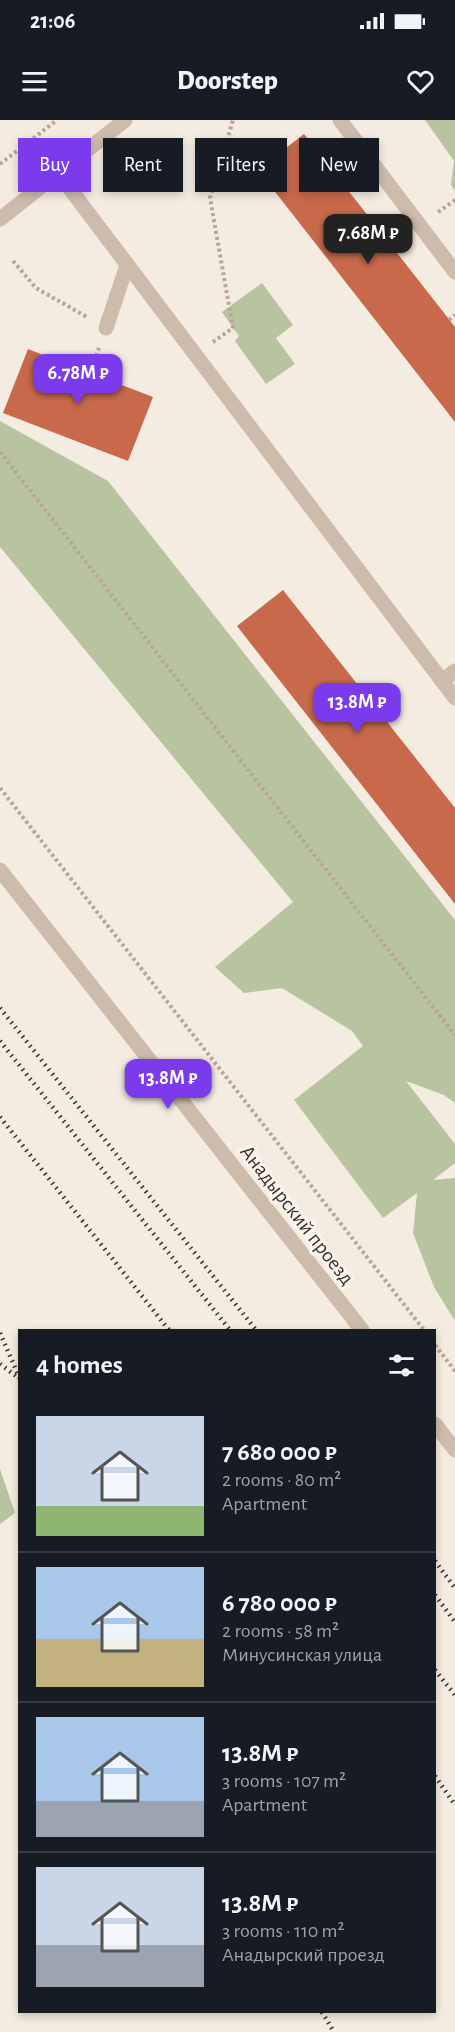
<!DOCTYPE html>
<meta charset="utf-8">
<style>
:root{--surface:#171b24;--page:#242831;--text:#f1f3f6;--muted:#9ea1a6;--line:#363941;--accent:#7c3aed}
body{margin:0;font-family:"Alegreya Sans",sans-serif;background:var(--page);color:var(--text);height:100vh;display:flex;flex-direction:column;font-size:22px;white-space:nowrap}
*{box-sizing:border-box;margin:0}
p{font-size:20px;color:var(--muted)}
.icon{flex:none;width:33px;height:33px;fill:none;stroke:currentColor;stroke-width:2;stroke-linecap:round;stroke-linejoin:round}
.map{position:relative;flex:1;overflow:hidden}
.sheet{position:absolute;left:18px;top:1209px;width:418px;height:684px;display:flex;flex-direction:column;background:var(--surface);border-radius:0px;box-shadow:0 3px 9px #0003}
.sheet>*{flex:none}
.top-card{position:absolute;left:18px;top:18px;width:420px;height:54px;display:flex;gap:12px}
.price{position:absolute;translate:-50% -51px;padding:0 14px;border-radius:12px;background:var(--accent);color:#fff;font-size:20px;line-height:39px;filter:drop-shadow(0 2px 3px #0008)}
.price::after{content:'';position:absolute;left:50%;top:36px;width:18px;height:14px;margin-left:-9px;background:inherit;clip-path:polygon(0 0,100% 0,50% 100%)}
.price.selected{background:#222;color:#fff}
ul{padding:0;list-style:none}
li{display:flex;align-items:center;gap:18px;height:150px;padding:0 18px}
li+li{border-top:2px solid var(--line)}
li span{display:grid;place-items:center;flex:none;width:168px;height:120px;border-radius:0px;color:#555}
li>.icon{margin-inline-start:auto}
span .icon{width:72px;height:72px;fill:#fffc;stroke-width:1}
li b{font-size:26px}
h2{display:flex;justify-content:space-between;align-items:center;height:72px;padding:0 18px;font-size:26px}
.pill{padding:0 21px;border-radius:0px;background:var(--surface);box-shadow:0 3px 9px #0003;font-size:21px;line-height:54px}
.pill.selected{background:var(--accent);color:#fff}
.status{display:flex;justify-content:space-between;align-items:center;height:42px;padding:0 30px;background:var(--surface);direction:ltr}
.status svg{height:16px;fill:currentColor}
header{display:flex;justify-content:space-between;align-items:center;height:78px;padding:0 18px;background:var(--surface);font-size:27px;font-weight:800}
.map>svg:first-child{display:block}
.green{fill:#b8c4a0}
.building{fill:#c8694b}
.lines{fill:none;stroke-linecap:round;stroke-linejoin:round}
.path{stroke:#b9a596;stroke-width:4;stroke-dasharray:3 3;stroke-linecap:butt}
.service{stroke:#cdbbac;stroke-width:15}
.minor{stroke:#cdbbac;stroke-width:15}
.tertiary{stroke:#cdbbac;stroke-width:15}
.rail{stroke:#3b302b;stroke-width:4.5;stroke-dasharray:1.5 4.5;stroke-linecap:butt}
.labels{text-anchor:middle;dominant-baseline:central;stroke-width:6;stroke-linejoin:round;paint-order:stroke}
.street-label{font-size:21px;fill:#3b302b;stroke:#fbf5ee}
</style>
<div class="status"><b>21:06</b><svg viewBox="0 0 49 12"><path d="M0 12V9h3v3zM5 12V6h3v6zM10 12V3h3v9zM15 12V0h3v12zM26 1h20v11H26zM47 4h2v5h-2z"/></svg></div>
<header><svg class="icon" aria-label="menu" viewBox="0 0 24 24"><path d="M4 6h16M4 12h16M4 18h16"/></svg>Doorstep<svg class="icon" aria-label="heart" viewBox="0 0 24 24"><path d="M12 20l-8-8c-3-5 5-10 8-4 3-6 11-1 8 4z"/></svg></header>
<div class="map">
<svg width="455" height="1912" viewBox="0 0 455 1912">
<rect width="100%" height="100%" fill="#f4ebe1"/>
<!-- green -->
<g class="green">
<path d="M425 0H455V71L451 65 454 41Z"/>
<path d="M262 163 293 205 276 218 295 244 266 264 235 221 239 216 222 192Z"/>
<path d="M0 301 108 361 455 800V983L444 975 406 961 455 1024V1043L433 1060 455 1058V1201L434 1167 413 1113 417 1073 383 1098 294 980 363 926 352 911 282 868 244 873 215 847 293 782 0 427Z"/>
<path d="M0 1349 15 1393 0 1404Z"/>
</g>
<!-- building -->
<g class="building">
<path d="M304 14 455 207V302L258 50Z"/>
<path d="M28 229 153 277 128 341 3 293Z"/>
<path d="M283 470 455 688V784L237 506Z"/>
</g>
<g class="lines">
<!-- path -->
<g class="path">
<path d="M0 44 57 0"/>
<path d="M334 54 345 45"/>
<path d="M438 92 455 80"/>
<path d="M391 126 403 118"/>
<path d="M13 141 36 168 87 197"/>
<path d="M449 200 455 195"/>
<path d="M213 222 233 208 210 78 233 0"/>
<path d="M90 253 99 228"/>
<path d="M0 332 455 915"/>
<path d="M0 668 424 1210"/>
<path d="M435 1225 455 1251"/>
</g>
<!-- service -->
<g class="service">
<path d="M340 0 455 152"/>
<path d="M58 53 455 578"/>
<path d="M106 208 127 145"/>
<path d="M442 561 455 551"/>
</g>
<!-- minor -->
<path class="minor" d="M0 99 125 0"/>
<!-- tertiary -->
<g class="tertiary">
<path d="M0 750 362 1210"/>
<path d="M435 1304 455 1330"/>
</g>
<!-- rail -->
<g class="rail">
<path d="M0 888 256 1210"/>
<path d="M0 921 230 1210"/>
<path d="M0 997 169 1210"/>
<path d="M0 1213 20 1259"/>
<path d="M0 1244 20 1259"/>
<path d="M435 1441 455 1468"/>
<path d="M435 1475 455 1502"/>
<path d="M435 1550 455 1575"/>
<path d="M435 1656 455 1685"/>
<path d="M322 1892 334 1912"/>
</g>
</g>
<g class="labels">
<!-- street labels -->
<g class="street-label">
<text transform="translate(297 1095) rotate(52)">Анадырский проезд</text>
</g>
</g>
</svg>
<b class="price selected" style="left:368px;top:145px">7.68M ₽</b>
<b class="price" style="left:78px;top:285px">6.78M ₽</b>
<b class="price" style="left:357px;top:614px">13.8M ₽</b>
<b class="price" style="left:168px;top:990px">13.8M ₽</b>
<div class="top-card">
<a class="pill selected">Buy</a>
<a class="pill">Rent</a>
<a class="pill">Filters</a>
<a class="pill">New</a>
</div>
<section class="sheet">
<h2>4 homes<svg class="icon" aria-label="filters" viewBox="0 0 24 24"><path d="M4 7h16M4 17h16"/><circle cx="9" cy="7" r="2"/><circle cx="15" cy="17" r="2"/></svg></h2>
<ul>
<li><span style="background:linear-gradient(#c9d6e8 75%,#8fb573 0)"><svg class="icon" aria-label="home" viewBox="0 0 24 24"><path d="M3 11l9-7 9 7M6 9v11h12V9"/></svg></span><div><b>7 680 000 ₽</b><p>2 rooms · 80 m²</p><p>Apartment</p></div></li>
<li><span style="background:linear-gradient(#a9c7e8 60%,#c2b280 0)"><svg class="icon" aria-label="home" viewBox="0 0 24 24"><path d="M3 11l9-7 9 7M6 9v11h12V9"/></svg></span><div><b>6 780 000 ₽</b><p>2 rooms · 58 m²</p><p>Минусинская улица</p></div></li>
<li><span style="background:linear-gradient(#a9c7e8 70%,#9aa5b1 0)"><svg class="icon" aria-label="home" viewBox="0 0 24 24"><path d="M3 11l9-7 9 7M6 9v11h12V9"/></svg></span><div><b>13.8M ₽</b><p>3 rooms · 107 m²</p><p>Apartment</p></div></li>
<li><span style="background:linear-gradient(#c9d6e8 65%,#9aa5b1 0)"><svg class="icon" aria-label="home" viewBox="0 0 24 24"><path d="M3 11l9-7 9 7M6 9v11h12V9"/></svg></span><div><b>13.8M ₽</b><p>3 rooms · 110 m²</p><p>Анадырский проезд</p></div></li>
</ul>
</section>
</div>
